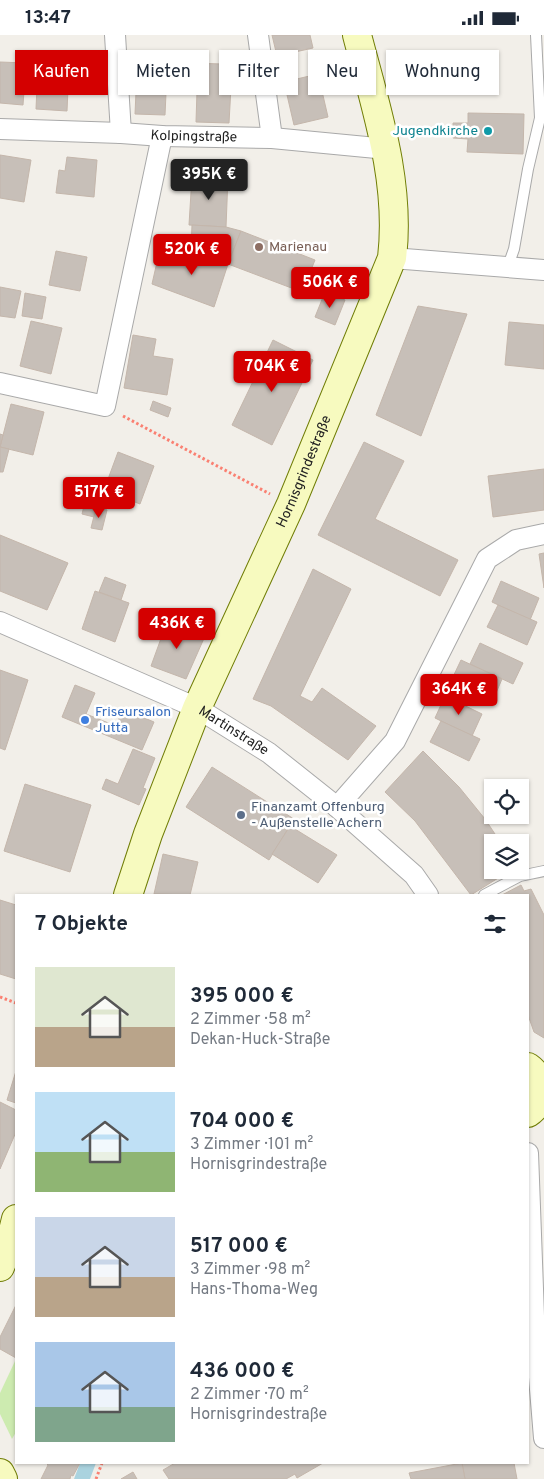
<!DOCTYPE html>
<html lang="de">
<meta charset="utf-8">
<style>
:root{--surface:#fff;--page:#f2f2f3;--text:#1f2937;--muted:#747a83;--accent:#d40000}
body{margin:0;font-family:Overpass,sans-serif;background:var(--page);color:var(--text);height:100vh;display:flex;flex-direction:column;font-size:19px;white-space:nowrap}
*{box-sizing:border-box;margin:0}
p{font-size:16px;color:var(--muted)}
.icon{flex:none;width:28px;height:28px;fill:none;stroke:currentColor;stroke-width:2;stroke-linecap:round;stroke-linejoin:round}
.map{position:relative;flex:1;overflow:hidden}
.side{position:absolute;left:15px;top:859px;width:514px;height:570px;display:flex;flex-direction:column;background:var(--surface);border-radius:0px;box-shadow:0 1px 4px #0004}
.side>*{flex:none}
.banner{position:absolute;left:15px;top:15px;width:515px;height:45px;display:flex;gap:10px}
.fabs{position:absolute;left:484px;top:744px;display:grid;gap:10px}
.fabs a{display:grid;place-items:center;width:45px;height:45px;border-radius:0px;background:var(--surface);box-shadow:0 1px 4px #0004;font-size:25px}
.price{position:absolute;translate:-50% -42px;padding:0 11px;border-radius:5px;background:var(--accent);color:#fff;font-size:16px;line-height:32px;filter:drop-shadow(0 1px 2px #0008)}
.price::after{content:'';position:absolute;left:50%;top:30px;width:15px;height:11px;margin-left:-8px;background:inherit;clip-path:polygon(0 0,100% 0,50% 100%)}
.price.active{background:#222;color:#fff}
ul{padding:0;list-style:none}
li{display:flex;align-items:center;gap:15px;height:125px;padding:0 20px}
li span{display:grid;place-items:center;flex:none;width:140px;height:100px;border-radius:0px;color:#555}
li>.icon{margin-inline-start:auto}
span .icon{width:60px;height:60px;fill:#fffc;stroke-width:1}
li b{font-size:21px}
h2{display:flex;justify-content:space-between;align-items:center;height:60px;padding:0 20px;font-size:21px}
.tag{padding:0 18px;border-radius:0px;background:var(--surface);box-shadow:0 1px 4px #0004;font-size:18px;line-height:45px}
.tag.active{background:var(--accent);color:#fff}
.status{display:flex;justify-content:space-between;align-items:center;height:35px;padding:0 25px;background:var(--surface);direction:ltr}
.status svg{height:14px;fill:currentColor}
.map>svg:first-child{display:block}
.grass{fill:#cdebb0}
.water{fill:#aad3df}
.building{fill:#c7bfb8;stroke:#c4b6ab}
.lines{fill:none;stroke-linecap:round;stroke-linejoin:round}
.lane-casing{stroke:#a9a9a9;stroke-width:12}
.street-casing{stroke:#a9a9a9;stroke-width:22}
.secondary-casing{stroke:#707d05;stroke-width:30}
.path{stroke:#fa8072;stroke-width:3;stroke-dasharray:2.5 2.5;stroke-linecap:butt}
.lane{stroke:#fff;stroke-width:10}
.street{stroke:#fff;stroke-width:20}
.secondary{stroke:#f7fabf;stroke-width:28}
.culture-dot{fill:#0f9aa8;stroke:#fff;stroke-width:2}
.education-dot{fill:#8d6e63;stroke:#fff;stroke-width:2}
.shop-dot{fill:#3f7fe0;stroke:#fff;stroke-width:2}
.service-dot{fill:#5c6f8a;stroke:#fff;stroke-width:2}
.labels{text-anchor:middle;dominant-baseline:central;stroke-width:5;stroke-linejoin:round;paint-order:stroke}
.culture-label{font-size:14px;fill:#0d838f;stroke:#fff;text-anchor:end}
.street-label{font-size:14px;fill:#222;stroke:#fff}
.education-label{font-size:14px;fill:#785e54;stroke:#fff;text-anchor:start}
.shop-label{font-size:14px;fill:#366cbe;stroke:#fff;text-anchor:start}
.service-label{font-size:14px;fill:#4e5e75;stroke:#fff;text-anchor:start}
</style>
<div class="status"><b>13:47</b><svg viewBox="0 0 49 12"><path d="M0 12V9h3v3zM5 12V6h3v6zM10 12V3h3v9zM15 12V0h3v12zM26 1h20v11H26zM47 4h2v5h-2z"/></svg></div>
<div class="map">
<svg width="544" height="1444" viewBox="0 0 544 1444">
<rect width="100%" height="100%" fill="#f2efe9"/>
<!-- grass -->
<path class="grass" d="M16 1324V1397L12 1404 0 1379V1358Z"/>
<!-- water -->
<path class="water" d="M80 1428H96L90 1444H74Z"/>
<!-- building -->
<g class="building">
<path d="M272 0H310L313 13 277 21Z"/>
<path d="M169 26 186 27V40L169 39Z"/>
<path d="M0 27 26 28 23 70 0 68Z"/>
<path d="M192 28 222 29 221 34H232L229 88 196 87 197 56H191Z"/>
<path d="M38 30 69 31 67 76 36 74Z"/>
<path d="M137 35 167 36 165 80 135 79Z"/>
<path d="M318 39 328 82 294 90 284 47Z"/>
<path d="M468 78 524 79 523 119 467 117 468 104 453 103V88H468Z"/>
<path d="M0 120 31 125 24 167 0 163Z"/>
<path d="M67 122 97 125 94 162 56 158 59 135 65 136Z"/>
<path d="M192 141 228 142 226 192 189 190Z"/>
<path d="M192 190 226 192 241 196 228 229 191 214Z"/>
<path d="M241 196 315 225 302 257 228 229Z"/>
<path d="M179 209 228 229 214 272 152 249 157 227 175 230Z"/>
<path d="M56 216 87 222 80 256 49 250Z"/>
<path d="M0 252 21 256 15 283 0 281Z"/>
<path d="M325 257 345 265 335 290 315 282Z"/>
<path d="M25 258 46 262 42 284 22 281Z"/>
<path d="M418 271 467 279 421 401 376 380Z"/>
<path d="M31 286 62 293 51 339 20 331Z"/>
<path d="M509 287 544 290V334L505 330Z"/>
<path d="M133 300 156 304 153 321 173 324 167 360 124 353Z"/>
<path d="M273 305 313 325 272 410 232 390Z"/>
<path d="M153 366 171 373 168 382 150 375Z"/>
<path d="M11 369 44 377 33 420 0 412Z"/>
<path d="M0 399 3 400 0 412 9 414 3 437H0Z"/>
<path d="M364 407 404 426 375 484 458 525 440 561 318 500Z"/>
<path d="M118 417 154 431 140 469 104 455Z"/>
<path d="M544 434V475L493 482 488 441Z"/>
<path d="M86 463 98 465 94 482 82 479Z"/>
<path d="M96 473 107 475 102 495 91 493Z"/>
<path d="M0 500 68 528 47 575 0 556Z"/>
<path d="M544 518V553L539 519Z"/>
<path d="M313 534 351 554 300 661 312 667 322 653 376 691 348 725 271 671 253 664Z"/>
<path d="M105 542 126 550 121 565 99 557Z"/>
<path d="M501 546 539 563 530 585 492 567Z"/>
<path d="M95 556 129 568 115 607 82 594Z"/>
<path d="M498 570 537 587 527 610 487 592Z"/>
<path d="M167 587 205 601 186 644 151 631Z"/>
<path d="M480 608 523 628 513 649 470 629Z"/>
<path d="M461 625 502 644 493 665 451 646Z"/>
<path d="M0 635 28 645 5 715 0 713Z"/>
<path d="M75 650 95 658 86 679 116 691 123 674 154 687 142 715 62 682Z"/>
<path d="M445 661 482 679 472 701 435 683Z"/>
<path d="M441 686 480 704 469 726 430 707Z"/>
<path d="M133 714 155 723 143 753 146 754 139 770 102 754 106 744 118 749Z"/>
<path d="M423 716 459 752 485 784 501 808H492V835H511L471 860 415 786 385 757Z"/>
<path d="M212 732 294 784 269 825 186 772Z"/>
<path d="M25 749 91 770 70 837 4 816Z"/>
<path d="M290 791 337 820 318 848 272 819Z"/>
<path d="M163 819 198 827 190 860 154 859Z"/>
<path d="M521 850 524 856 531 854 544 880V1003L534 997 528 980V860H502Z"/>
<path d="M0 865 16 870V944L0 939Z"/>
<path d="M16 1036V1068L7 1065Z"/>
<path d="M0 1067 16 1075V1097L0 1134Z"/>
<path d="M16 1270V1323L0 1314V1302Z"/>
<path d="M46 1428H80L73 1441 71 1440 70 1444H41L48 1430Z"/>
<path d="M175 1428H323L297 1443 295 1439 286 1444H169L163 1435Z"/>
<path d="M462 1428H514L517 1444H465Z"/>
<path d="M462 1428 465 1444H411L409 1438Z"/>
<path d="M133 1437 137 1444H121Z"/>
</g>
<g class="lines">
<defs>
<g id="lane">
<path d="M508 231 514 214 528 134 540 83 536 0"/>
<path d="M484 860 520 841 544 836"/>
</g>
<g id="street">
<path d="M115 0 121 98"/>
<path d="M258 0 272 103"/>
<path id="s1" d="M0 94 121 98 162 101 272 103 387 114"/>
<path d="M392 223 544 235"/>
<path d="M0 348 105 371 162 101"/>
<path id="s2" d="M0 587 197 673 269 718 337 772 414 840 428 860"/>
<path d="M337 772 395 706 487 524 516 505 544 499"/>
<path d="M528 1118 534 1281 544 1403"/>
</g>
<g id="secondary">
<path id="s3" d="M128 860 148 799 197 673 291 469 392 223C401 147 376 73 357 0"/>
<path d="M528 1032C544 1043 544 1068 528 1078"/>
<path d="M0 1232 10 1208 16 1184"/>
<path d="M0 1438 3 1444"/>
</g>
</defs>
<!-- lane casing -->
<use href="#lane" class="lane-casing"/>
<!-- street casing -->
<use href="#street" class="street-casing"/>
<!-- secondary casing -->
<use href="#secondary" class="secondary-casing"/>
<!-- path -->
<g class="path">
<path d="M123 381 270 459"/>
<path d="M0 962 16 968"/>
<path d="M96 1444 102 1428"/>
</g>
<!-- lane -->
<use href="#lane" class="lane"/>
<!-- street -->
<use href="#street" class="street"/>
<!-- secondary -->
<use href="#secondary" class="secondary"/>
</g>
<!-- markers -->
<circle class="culture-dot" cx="488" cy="96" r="5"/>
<circle class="education-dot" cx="259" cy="212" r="5"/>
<circle class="shop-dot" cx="85" cy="685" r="5"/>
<circle class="service-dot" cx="241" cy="780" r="5"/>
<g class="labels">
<!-- culture labels -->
<g class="culture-label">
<text x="478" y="96">Jugendkirche</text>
</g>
<!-- street labels -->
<g class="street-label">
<text stroke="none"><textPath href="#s1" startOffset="194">Kolpingstraße</textPath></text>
<text stroke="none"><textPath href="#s3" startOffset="459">Hornisgrindestraße</textPath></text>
<text stroke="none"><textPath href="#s2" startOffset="258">Martinstraße</textPath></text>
</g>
<!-- education labels -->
<g class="education-label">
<text x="269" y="212">Marienau</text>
</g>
<!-- shop labels -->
<g class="shop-label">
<text x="95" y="677">Friseursalon<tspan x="95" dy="16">Jutta</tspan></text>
</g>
<!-- service labels -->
<g class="service-label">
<text x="251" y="772">Finanzamt Offenburg<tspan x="251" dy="16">- Außenstelle Achern</tspan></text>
</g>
</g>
</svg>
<div class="fabs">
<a><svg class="icon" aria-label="locate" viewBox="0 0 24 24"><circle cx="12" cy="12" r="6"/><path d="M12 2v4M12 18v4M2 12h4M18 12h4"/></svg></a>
<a><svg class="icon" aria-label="layers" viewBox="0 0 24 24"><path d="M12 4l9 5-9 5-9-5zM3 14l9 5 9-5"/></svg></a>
</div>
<b class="price active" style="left:209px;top:166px">395K €</b>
<b class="price" style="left:192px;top:241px">520K €</b>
<b class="price" style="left:330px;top:274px">506K €</b>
<b class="price" style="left:272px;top:358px">704K €</b>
<b class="price" style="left:99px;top:484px">517K €</b>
<b class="price" style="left:177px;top:615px">436K €</b>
<b class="price" style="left:459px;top:681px">364K €</b>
<div class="banner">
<a class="tag active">Kaufen</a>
<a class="tag">Mieten</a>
<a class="tag">Filter</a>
<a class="tag">Neu</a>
<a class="tag">Wohnung</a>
</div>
<section class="side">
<h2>7 Objekte<svg class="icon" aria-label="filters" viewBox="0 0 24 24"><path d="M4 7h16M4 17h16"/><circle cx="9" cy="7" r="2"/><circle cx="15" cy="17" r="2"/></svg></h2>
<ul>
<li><span style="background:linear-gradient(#dfe7d0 60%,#b9a48a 0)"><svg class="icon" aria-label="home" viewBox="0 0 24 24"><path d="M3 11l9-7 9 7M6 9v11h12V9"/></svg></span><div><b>395 000 €</b><p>2 Zimmer · 58 m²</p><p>Dekan-Huck-Straße</p></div></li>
<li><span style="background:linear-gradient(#bfe0f5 60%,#8fb573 0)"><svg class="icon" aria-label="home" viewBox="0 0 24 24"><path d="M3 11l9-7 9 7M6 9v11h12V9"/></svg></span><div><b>704 000 €</b><p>3 Zimmer · 101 m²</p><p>Hornisgrindestraße</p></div></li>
<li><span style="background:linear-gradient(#c9d6e8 60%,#b9a48a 0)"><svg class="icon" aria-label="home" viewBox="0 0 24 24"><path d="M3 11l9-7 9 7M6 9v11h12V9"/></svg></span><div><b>517 000 €</b><p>3 Zimmer · 98 m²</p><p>Hans-Thoma-Weg</p></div></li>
<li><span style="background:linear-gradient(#a9c7e8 65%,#7fa58c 0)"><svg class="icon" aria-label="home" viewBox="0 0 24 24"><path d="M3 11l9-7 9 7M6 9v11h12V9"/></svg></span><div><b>436 000 €</b><p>2 Zimmer · 70 m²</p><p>Hornisgrindestraße</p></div></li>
</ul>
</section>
</div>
